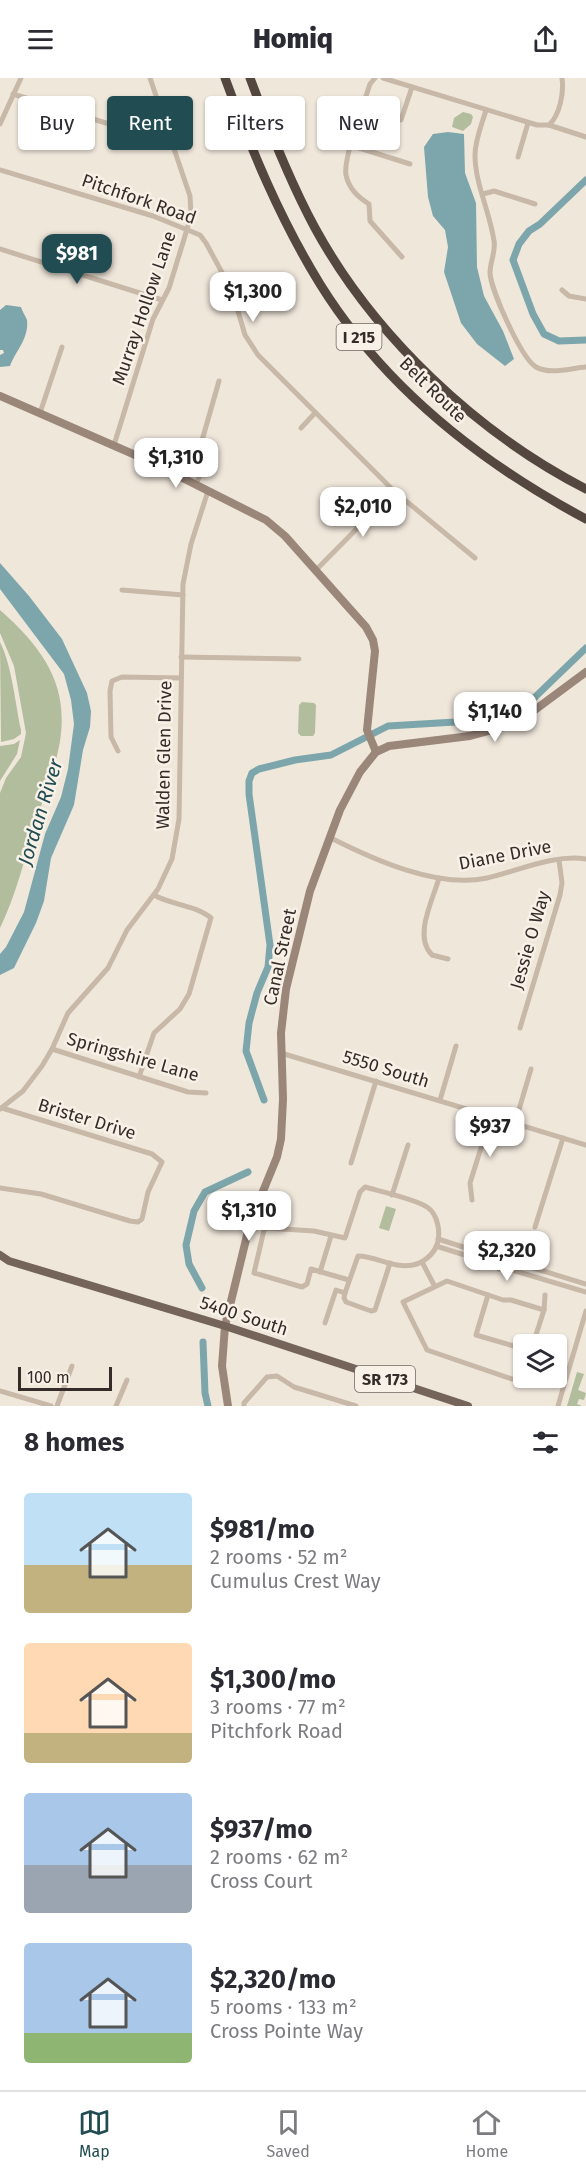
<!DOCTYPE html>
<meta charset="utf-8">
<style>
:root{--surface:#fff;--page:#f7f7f7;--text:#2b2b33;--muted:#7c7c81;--line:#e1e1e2;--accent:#204c52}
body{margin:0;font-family:"Fira Sans",sans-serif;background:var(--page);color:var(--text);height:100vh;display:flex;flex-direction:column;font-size:22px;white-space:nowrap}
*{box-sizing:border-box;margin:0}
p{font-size:20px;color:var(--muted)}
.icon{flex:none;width:33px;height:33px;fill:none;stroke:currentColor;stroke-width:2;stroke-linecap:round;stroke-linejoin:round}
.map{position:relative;height:1328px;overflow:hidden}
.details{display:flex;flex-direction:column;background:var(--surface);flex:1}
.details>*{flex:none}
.guide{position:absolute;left:18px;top:18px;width:550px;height:54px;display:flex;gap:12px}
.controls{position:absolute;left:513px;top:1256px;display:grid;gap:12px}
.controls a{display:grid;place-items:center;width:54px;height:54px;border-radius:6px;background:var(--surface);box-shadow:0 2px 4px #0004;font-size:30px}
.scale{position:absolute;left:18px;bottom:15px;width:94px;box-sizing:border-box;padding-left:6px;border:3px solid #342c28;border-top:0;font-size:16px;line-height:21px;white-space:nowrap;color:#342c28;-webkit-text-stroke:4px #f8f1e7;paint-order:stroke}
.price{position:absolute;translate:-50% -51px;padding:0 14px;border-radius:12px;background:#fff;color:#222;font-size:20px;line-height:39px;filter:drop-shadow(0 2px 3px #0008)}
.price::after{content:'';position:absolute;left:50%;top:36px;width:18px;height:14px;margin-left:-9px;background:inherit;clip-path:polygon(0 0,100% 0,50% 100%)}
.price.selected{background:var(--accent);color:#fff}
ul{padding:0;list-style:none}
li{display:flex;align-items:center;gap:18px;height:150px;padding:0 24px}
li span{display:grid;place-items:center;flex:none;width:168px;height:120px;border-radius:6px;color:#555}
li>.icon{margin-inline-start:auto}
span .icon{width:72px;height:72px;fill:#fffc;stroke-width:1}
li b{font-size:26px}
h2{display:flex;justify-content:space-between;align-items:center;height:72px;padding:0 24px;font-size:26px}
.pill{padding:0 21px;border-radius:6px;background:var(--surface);box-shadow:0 2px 4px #0004;font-size:21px;line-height:54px}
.pill.selected{background:var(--accent);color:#fff}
header{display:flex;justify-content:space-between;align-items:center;height:78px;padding:0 24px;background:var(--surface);font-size:27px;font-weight:800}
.menu{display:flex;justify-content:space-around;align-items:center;height:84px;border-top:2px solid var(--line);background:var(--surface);font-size:16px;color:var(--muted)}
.menu a{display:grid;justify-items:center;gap:3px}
.menu .selected{color:var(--accent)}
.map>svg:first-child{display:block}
.green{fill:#b1bd9c}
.water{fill:#7ca6ab}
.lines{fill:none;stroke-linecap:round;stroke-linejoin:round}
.canal{stroke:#7ca6ab;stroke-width:7}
.street{stroke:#c7b8a8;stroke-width:5}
.secondary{stroke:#9a877a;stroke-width:8}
.primary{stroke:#75645a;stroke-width:8}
.highway{stroke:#54473f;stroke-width:9}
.labels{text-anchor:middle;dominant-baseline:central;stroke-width:5;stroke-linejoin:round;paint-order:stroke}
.shield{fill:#f8f1e7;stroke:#6f6761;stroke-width:1.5}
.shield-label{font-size:16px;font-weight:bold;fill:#342c28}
.street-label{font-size:18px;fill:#342c28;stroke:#f8f1e7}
.water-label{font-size:20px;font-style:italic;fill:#204c52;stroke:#f8f1e7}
</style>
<header><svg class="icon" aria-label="menu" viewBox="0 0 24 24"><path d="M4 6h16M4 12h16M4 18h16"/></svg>Homiq<svg class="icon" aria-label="share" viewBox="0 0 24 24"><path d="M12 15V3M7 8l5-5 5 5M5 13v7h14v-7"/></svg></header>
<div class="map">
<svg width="586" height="1328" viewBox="0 0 586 1328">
<rect width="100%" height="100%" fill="#f0e7db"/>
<!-- green -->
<g class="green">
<path d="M463 34 471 36 473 39 471 46 463 53 452 49 454 40Z"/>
<path d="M0 532C52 578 75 619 54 689 49 707 42 724 37 741 25 778 17 815 0 850V715L6 700 21 679 26 655 14 588 0 555Z"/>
<path d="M0 564C12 588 15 624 21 652V656L14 661 1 664Z"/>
<path d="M302 624 314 625 316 627 315 655 313 658H301L298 655 299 627Z"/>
<path d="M20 662 17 676 0 703V668L14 666Z"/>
<path d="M386 1128 396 1131 389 1153 379 1150Z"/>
<path d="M577 1294 584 1296 578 1312 586 1315 584 1322 579 1321 577 1326 582 1328H567Z"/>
</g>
<!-- water -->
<g class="water">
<path d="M448 54 464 56 465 95 476 125 477 189 484 218 503 253 514 281 505 288 477 266 461 245 444 194 448 169 445 152 433 138 428 119 424 69 433 56Z"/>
<path d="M6 227 21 229C22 233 26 239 27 242 29 261 16 272 10 288L0 289V277L4 275 3 272H0V232Z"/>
<path d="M0 485 29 518 62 561 87 615 91 633 90 649 83 672 74 727 51 780 44 823 36 845 14 890 0 897V876L6 869 24 834 45 756 61 719 68 691 74 646 71 622 64 596 0 511Z"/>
</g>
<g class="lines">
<!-- canal -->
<g class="canal">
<path d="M586 102 540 146 529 153 519 166 513 182 533 236 544 256 559 263 586 262"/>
<path d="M264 1022 246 973 249 945 257 915 268 889 270 867 249 716V703L252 695 259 691 295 682 331 677 388 648 489 642 519 631 534 620 586 570"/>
<path d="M202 1210 189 1186 186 1167 194 1133 205 1114 248 1094"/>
<path d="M203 1264 205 1315 208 1328"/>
</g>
<!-- street -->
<g class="street">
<path d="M375 0 370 6C364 25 343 80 346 97 349 111 358 119 369 126L370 143 402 179"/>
<path d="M383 0 537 47H549L586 59"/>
<path d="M13 16 154 60 170 58"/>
<path d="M486 32C482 46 475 62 475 77 475 106 490 134 494 163 496 173 490 184 490 195 491 212 521 280 536 289 550 297 571 290 586 289"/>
<path d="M401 42 412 9"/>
<path d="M0 46 21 0"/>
<path d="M549 47C560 37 564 14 562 0"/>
<path d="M321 58 410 86"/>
<path d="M518 79 528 45"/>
<path d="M0 92 153 138 200 157 206 165 232 213 245 257 258 277 394 413 475 480"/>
<path d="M483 116 494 113 535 126"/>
<path d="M0 171 162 222"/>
<path d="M562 212 569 218 586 221"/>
<path d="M40 335 62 269"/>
<path d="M301 350 315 335"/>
<path d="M114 367 153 241 169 210 185 158 191 137 190 118 150 0"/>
<path d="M196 407 201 394 199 373 219 303"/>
<path d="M316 492 394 413"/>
<path d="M122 512 183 517"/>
<path d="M181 579 299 581"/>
<path d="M118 673 111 659 110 613 112 603 122 599 181 600"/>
<path d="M329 759C372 781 438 811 487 800 518 793 554 776 586 781"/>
<path d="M439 800C433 822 413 858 432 877L448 881"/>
<path d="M520 950 560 817 562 805 559 782"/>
<path d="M52 971 188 1014 206 1015"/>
<path d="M281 975 586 1067"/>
<path d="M139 999 154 955 180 931 189 916 210 843 211 840C196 827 171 827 154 817"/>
<path d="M440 1022 456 968"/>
<path d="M0 1031 23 1013 42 988 52 971 68 935 108 890 127 852 158 811 172 781 179 741 183 506 191 466 208 413"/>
<path d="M515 1045 531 991"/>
<path d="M351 1085 376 1003"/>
<path d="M0 1110 41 1116 130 1143 138 1144 142 1141 148 1114 162 1084 152 1076 2 1030"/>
<path d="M392 1117 408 1067"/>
<path d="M472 1122 470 1105 491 1038"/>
<path d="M535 1149 563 1060"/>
<path d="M438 1161 482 1175 503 1177 517 1185 586 1206"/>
<path d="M436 1168 487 1184 499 1191 512 1192 586 1214"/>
<path d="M422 1184 434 1207"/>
<path d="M320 1194 331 1158"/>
<path d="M345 1215 344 1220 346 1224 371 1233 375 1232 390 1185"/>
<path d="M488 1217 476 1257 524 1271"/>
<path d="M325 1245 336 1212 345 1215 358 1178C376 1178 394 1191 413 1187 423 1185 433 1177 437 1167 441 1155 438 1136 427 1129 415 1121 379 1113 365 1109L360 1114 345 1160 314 1153 267 1150 264 1152 254 1195 302 1209 307 1206 311 1191 349 1202"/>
<path d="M533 1266 544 1232 545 1217"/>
<path d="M524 1293 518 1303 427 1272 403 1224 447 1203 503 1222H511L544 1232"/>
<path d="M0 1313 51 1328"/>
<path d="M57 1328 72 1288"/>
<path d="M116 1328 127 1302"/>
<path d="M244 1328V1325L267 1299 277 1298 294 1309 356 1328"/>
<path d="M558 1328 586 1233"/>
</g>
<!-- secondary -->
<g class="secondary">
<path d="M0 318 149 383 266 442 285 458 366 549 373 562 375 573 367 652 376 674"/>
<path d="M228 1328 222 1288 225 1248 250 1145 277 1079 281 1061 283 1021 281 955 286 911 310 813 340 732 360 694 376 674 389 668 470 658 500 650 528 637 586 594"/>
</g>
<!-- primary -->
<path class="primary" d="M0 1177 9 1183 225 1248 468 1328"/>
<!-- highway -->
<g class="highway">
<path d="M225 0C251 71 280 141 320 206 384 309 481 385 586 441"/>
<path d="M250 0C269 51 289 102 315 150 374 258 477 355 586 411"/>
</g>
</g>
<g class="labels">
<!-- shield labels -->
<g class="shield">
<rect x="336.5" y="246" width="45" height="26" rx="4.5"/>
<rect x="355" y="1288" width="60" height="26" rx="4.5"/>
</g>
<g class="shield-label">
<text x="359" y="259">I 215</text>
<text x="385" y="1301">SR 173</text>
</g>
<!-- street labels -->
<g class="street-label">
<text transform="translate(139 121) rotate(19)">Pitchfork Road</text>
<text transform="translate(144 230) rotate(-71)">Murray Hollow Lane</text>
<text transform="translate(433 312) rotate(44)">Belt Route</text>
<text transform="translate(164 677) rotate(-89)">Walden Glen Drive</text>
<text transform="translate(505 777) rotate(-11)">Diane Drive</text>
<text transform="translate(530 862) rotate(-74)">Jessie O Way</text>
<text transform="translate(280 879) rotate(-78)">Canal Street</text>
<text transform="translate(133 979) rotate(16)">Springshire Lane</text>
<text transform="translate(386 991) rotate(17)">5550 South</text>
<text transform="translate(87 1041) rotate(17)">Brister Drive</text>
<text transform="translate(244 1238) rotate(18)">5400 South</text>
</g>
<!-- water labels -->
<g class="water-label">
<text transform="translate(40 734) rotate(-73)">Jordan River</text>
</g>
</g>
</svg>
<div class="controls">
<a><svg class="icon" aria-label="layers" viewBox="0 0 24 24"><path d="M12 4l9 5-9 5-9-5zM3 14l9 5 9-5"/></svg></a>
</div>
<div class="scale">100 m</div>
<b class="price selected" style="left:77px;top:207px">$981</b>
<b class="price" style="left:253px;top:245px">$1,300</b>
<b class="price" style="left:176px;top:411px">$1,310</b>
<b class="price" style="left:363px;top:460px">$2,010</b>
<b class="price" style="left:495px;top:665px">$1,140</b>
<b class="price" style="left:490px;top:1080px">$937</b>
<b class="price" style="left:249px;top:1164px">$1,310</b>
<b class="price" style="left:507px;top:1204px">$2,320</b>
<div class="guide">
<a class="pill">Buy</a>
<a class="pill selected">Rent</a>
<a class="pill">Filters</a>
<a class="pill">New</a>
</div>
</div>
<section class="details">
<h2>8 homes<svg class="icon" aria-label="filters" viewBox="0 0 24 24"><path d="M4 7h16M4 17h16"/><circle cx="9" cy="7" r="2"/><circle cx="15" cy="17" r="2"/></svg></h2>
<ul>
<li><span style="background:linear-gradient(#bfe0f5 60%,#c2b280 0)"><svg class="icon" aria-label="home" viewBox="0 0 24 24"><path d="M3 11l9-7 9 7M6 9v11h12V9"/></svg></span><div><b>$981/mo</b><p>2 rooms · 52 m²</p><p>Cumulus Crest Way</p></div></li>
<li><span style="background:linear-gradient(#ffd9b3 75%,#c2b280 0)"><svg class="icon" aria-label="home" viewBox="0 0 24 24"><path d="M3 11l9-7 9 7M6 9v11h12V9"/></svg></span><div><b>$1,300/mo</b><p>3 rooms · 77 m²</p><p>Pitchfork Road</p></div></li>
<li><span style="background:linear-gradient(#a9c7e8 60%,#9aa5b1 0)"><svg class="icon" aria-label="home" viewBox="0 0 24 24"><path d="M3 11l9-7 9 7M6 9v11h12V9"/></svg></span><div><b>$937/mo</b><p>2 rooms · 62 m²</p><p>Cross Court</p></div></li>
<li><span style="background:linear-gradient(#a9c7e8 75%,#8fb573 0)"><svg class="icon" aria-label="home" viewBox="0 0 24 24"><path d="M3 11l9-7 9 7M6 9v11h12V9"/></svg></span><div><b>$2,320/mo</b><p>5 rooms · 133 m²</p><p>Cross Pointe Way</p></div></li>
</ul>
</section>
<nav class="menu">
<a class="selected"><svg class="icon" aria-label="map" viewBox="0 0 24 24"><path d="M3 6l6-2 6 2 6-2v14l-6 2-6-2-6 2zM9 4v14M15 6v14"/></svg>Map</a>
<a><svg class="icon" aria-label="saved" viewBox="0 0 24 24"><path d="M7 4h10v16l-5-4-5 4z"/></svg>Saved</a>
<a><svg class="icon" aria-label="home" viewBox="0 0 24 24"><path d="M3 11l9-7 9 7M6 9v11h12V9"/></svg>Home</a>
</nav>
